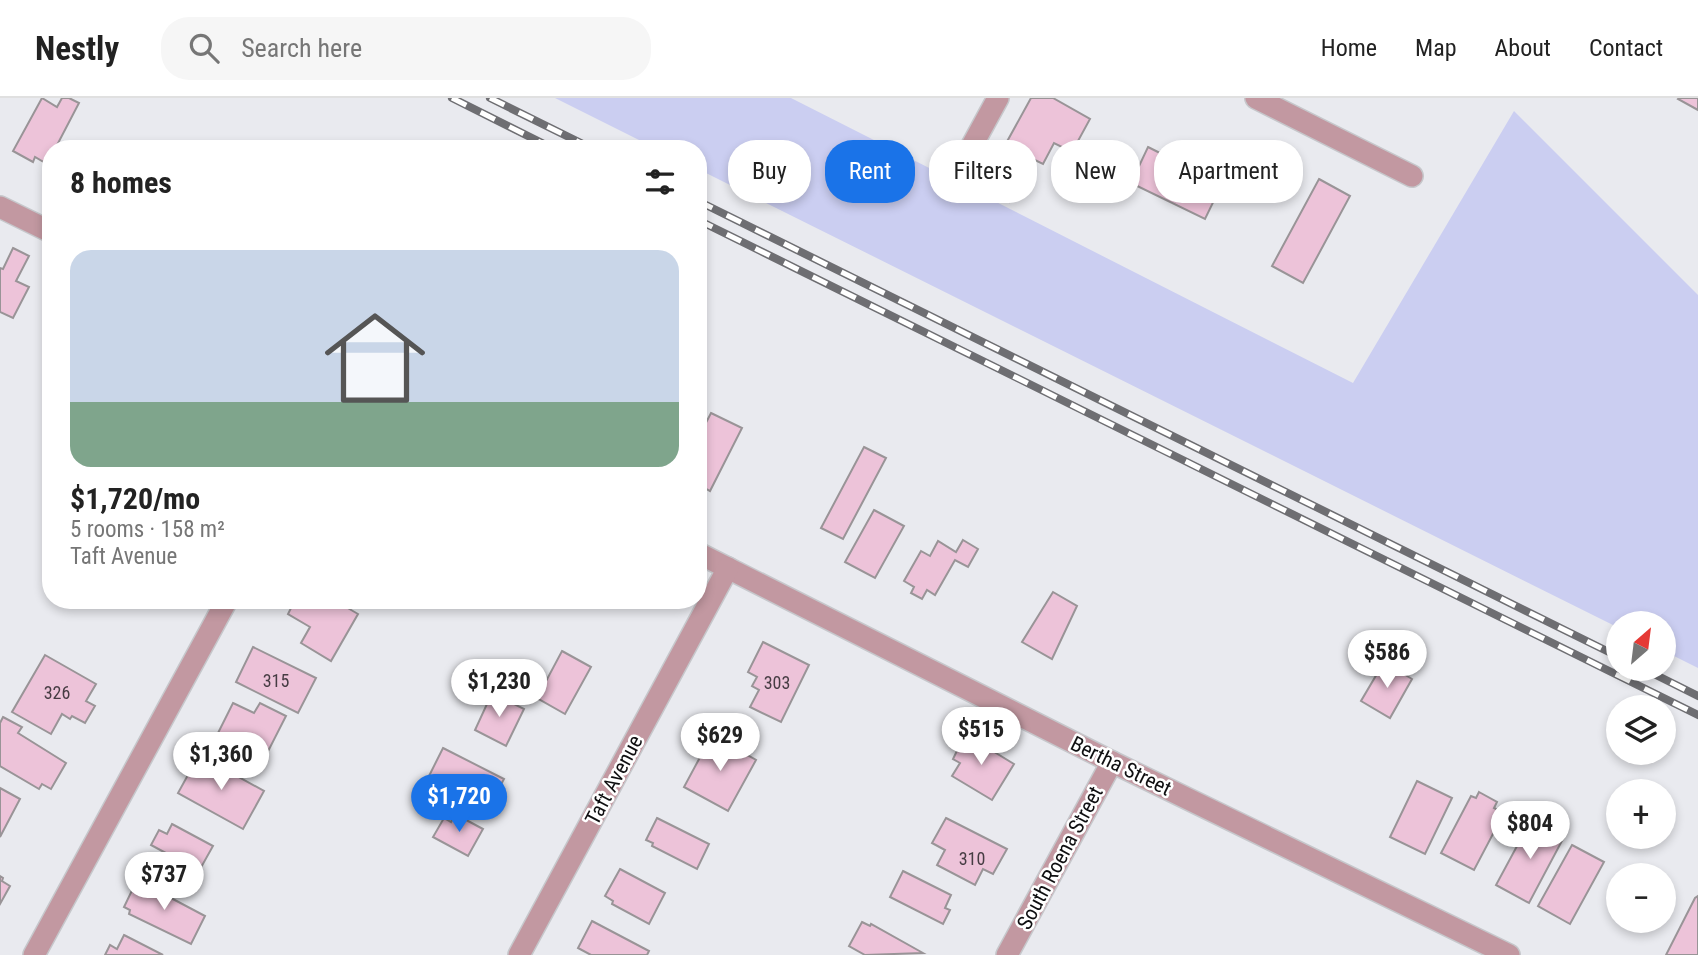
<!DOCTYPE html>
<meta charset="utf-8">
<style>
:root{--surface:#fff;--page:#f6f6f6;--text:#222;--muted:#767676;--line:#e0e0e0;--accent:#1a73e8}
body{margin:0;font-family:"Roboto Condensed",sans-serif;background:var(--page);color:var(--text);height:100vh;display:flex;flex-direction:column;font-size:26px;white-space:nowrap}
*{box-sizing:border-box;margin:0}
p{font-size:23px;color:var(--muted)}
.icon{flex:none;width:38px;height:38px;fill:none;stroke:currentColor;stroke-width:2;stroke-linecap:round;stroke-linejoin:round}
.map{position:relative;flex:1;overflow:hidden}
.drawer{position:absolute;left:42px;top:42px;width:665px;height:469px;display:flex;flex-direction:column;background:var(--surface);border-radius:28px;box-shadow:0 4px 10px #0003}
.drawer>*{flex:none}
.top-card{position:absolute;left:728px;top:42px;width:665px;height:63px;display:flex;gap:14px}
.needle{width:46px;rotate:28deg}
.buttons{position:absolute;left:1606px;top:513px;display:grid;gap:14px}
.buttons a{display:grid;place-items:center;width:70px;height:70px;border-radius:50%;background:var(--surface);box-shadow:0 4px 10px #0003;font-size:35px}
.price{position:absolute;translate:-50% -60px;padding:0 16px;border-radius:24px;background:#fff;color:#222;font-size:23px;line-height:46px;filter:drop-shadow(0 2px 4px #0008)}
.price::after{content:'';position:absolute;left:50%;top:42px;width:21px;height:16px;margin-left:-10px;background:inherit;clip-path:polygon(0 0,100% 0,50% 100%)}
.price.selected{background:var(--accent);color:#fff}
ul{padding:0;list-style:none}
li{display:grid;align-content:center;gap:14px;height:371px;padding:0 28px}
li span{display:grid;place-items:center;height:217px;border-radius:21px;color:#555}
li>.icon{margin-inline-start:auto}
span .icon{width:126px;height:126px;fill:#fffc;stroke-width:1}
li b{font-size:30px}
h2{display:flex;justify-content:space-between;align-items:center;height:84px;padding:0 28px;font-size:30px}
.chip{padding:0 24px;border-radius:28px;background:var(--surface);box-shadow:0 4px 10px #0003;font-size:24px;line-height:63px}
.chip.selected{background:var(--accent);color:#fff}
header{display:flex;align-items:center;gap:42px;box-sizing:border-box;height:98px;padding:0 35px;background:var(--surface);border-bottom:2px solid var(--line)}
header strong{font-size:33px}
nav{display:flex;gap:38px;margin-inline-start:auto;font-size:24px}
.search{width:490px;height:63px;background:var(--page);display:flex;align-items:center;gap:18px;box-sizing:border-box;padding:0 24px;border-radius:28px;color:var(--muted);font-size:26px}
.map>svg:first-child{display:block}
.green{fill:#cbcef1}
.building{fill:#edc3d9;stroke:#999497;stroke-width:2}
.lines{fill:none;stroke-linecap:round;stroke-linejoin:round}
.minor-casing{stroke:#c6c7cb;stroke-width:24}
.minor{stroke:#c298a1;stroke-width:21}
.rail-casing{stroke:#6e6e72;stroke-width:8}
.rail{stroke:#fff;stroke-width:5;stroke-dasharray:16;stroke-linecap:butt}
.labels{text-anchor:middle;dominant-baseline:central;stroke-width:5;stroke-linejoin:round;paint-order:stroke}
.number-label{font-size:18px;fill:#463c43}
.street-label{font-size:21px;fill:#0f0f11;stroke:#fff}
</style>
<header>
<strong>Nestly</strong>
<div class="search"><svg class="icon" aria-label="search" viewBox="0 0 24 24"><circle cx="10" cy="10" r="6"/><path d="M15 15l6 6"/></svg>Search here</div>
<nav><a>Home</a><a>Map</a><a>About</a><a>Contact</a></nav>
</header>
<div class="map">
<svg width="1698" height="857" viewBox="0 0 1698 857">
<rect width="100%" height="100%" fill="#e9eaef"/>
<!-- green -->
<path class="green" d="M555 0H791L1353 285 1514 13 1698 197V570L1664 553V525H1619V530L698 71V51H657Z"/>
<!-- building -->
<g class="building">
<path d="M42 0 57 9 62 0H69L79 5 55 51H51L47 66 35 59 33 64 13 53Z"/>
<path d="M1031 0H1053L1090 21 1072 54 1054 45 1043 66 1035 62 1009 104 985 91 991 80 988 78Z"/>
<path d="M1698 0V12L1678 1 1679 0Z"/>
<path d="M1148 49 1222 86 1205 121 1131 85Z"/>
<path d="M1319 81 1350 98 1303 185 1272 168Z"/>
<path d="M13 150 29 158 16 183 29 189 13 220 0 214V170L3 171Z"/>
<path d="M711 315 742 330 710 393 698 386V340Z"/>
<path d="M864 349 886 360 843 441 821 430Z"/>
<path d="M874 412 904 428 875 480 845 464Z"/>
<path d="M963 442 978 451 968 469 955 462 935 497 927 492 922 501 911 495 914 489 904 483 921 453 930 458 938 443 956 454Z"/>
<path d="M1053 494 1077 508 1052 561 1022 544Z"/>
<path d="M295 502H334L358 516 331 563 301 545 310 529 288 516Z"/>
<path d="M763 544 809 567 781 624 750 609 759 592 752 588 757 579 748 574Z"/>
<path d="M253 549 316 580 298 615 236 584Z"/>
<path d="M562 553 591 569 565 616 537 600Z"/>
<path d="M45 557 96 586 86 603 95 608 85 625 72 618 70 621 62 616 51 636 12 614Z"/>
<path d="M1384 564 1412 581 1390 620 1361 603Z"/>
<path d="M492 595 524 611 506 648 475 632Z"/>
<path d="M233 605 254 615 260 605 286 618 259 671 212 647Z"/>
<path d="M3 619 22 629 18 635 66 665 51 691 42 686 39 691 0 668V625Z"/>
<path d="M965 636 1014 666 992 702 952 678 960 665 953 661Z"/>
<path d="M712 637 756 662 728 713 684 689Z"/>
<path d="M443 650 504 681 487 712 427 682Z"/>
<path d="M199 657 264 693 243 731 178 695Z"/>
<path d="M1417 683 1452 700 1425 756 1390 739Z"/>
<path d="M0 690 20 701 0 739Z"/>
<path d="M1479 694 1497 704 1494 710 1504 715 1474 772 1441 755 1471 698 1476 700Z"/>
<path d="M455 716 483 731 468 758 433 739 444 720 451 724Z"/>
<path d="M657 720 709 746 697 771 652 748 653 745 646 742Z"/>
<path d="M946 720 1007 751 993 776 983 771 975 787 937 767 945 752 932 745Z"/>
<path d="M1531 722 1564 739 1529 805 1496 787Z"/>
<path d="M172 726 213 748 199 773 151 747 159 732 167 736Z"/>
<path d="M1572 747 1604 764 1570 826 1538 808Z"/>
<path d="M620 771 665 795 649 826 612 806 613 803 605 798Z"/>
<path d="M903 773 951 797 945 810 950 812 943 826 890 799Z"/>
<path d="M0 778 3 780 2 783 10 788 0 806Z"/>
<path d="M137 782 205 818 191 846 129 816 130 812 124 809Z"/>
<path d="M1698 798V857H1666L1695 800Z"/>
<path d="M592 823 649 853 647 857H591L578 850Z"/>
<path d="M862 824 870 828 871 826 923 855 865 857 849 848Z"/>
<path d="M124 837 163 857H105L110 847 117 851Z"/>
</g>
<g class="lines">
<defs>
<g id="minor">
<path d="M1256 0 1412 78"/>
<path d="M962 66 998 0"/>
<path d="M0 109 51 134"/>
<path d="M698 455 1112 664 1509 857"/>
<path d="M34 857 227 502"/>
<path d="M519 857 728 470"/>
<path d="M1007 857 1112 664"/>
</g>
</defs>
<!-- minor casing -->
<use href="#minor" class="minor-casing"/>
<!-- minor -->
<use href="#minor" class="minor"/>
<defs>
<g id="rail">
<path d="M452 0 554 51"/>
<path d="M490 0 593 51"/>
<path d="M698 103 1619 559"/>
<path d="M698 122 1698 617"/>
<path d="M1642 570 1698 598"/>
</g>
</defs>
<!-- rail casing -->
<use href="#rail" class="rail-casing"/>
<!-- rail -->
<use href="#rail" class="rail"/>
</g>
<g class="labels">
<!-- number labels -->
<g class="number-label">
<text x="276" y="582">315</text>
<text x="777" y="584">303</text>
<text x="57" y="594">326</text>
<text x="972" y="760">310</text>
</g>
<!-- street labels -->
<g class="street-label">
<text transform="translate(1121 668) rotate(26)">Bertha Street</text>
<text transform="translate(614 682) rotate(-62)">Taft Avenue</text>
<text transform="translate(1060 760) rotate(-62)">South Roena Street</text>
</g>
</g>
</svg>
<div class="buttons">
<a><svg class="needle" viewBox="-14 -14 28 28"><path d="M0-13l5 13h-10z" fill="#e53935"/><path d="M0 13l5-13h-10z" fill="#767676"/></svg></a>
<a><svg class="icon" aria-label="layers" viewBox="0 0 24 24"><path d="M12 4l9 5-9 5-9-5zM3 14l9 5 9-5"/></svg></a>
<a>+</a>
<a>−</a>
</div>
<b class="price" style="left:1387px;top:592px">$586</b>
<b class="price" style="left:499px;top:621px">$1,230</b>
<b class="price" style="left:981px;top:669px">$515</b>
<b class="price" style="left:720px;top:675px">$629</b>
<b class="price" style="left:221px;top:694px">$1,360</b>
<b class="price selected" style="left:459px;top:736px">$1,720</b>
<b class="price" style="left:1530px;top:763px">$804</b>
<b class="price" style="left:164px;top:814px">$737</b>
<div class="top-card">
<a class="chip">Buy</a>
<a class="chip selected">Rent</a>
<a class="chip">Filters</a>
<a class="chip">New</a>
<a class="chip">Apartment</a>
</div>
<section class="drawer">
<h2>8 homes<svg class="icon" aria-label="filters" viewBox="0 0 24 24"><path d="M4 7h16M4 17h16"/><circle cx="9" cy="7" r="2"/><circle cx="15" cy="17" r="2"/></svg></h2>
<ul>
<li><span style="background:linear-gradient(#c9d6e8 70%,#7fa58c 0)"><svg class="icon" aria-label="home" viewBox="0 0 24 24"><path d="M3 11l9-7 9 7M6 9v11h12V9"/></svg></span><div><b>$1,720/mo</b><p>5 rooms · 158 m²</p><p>Taft Avenue</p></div></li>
</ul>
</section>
</div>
